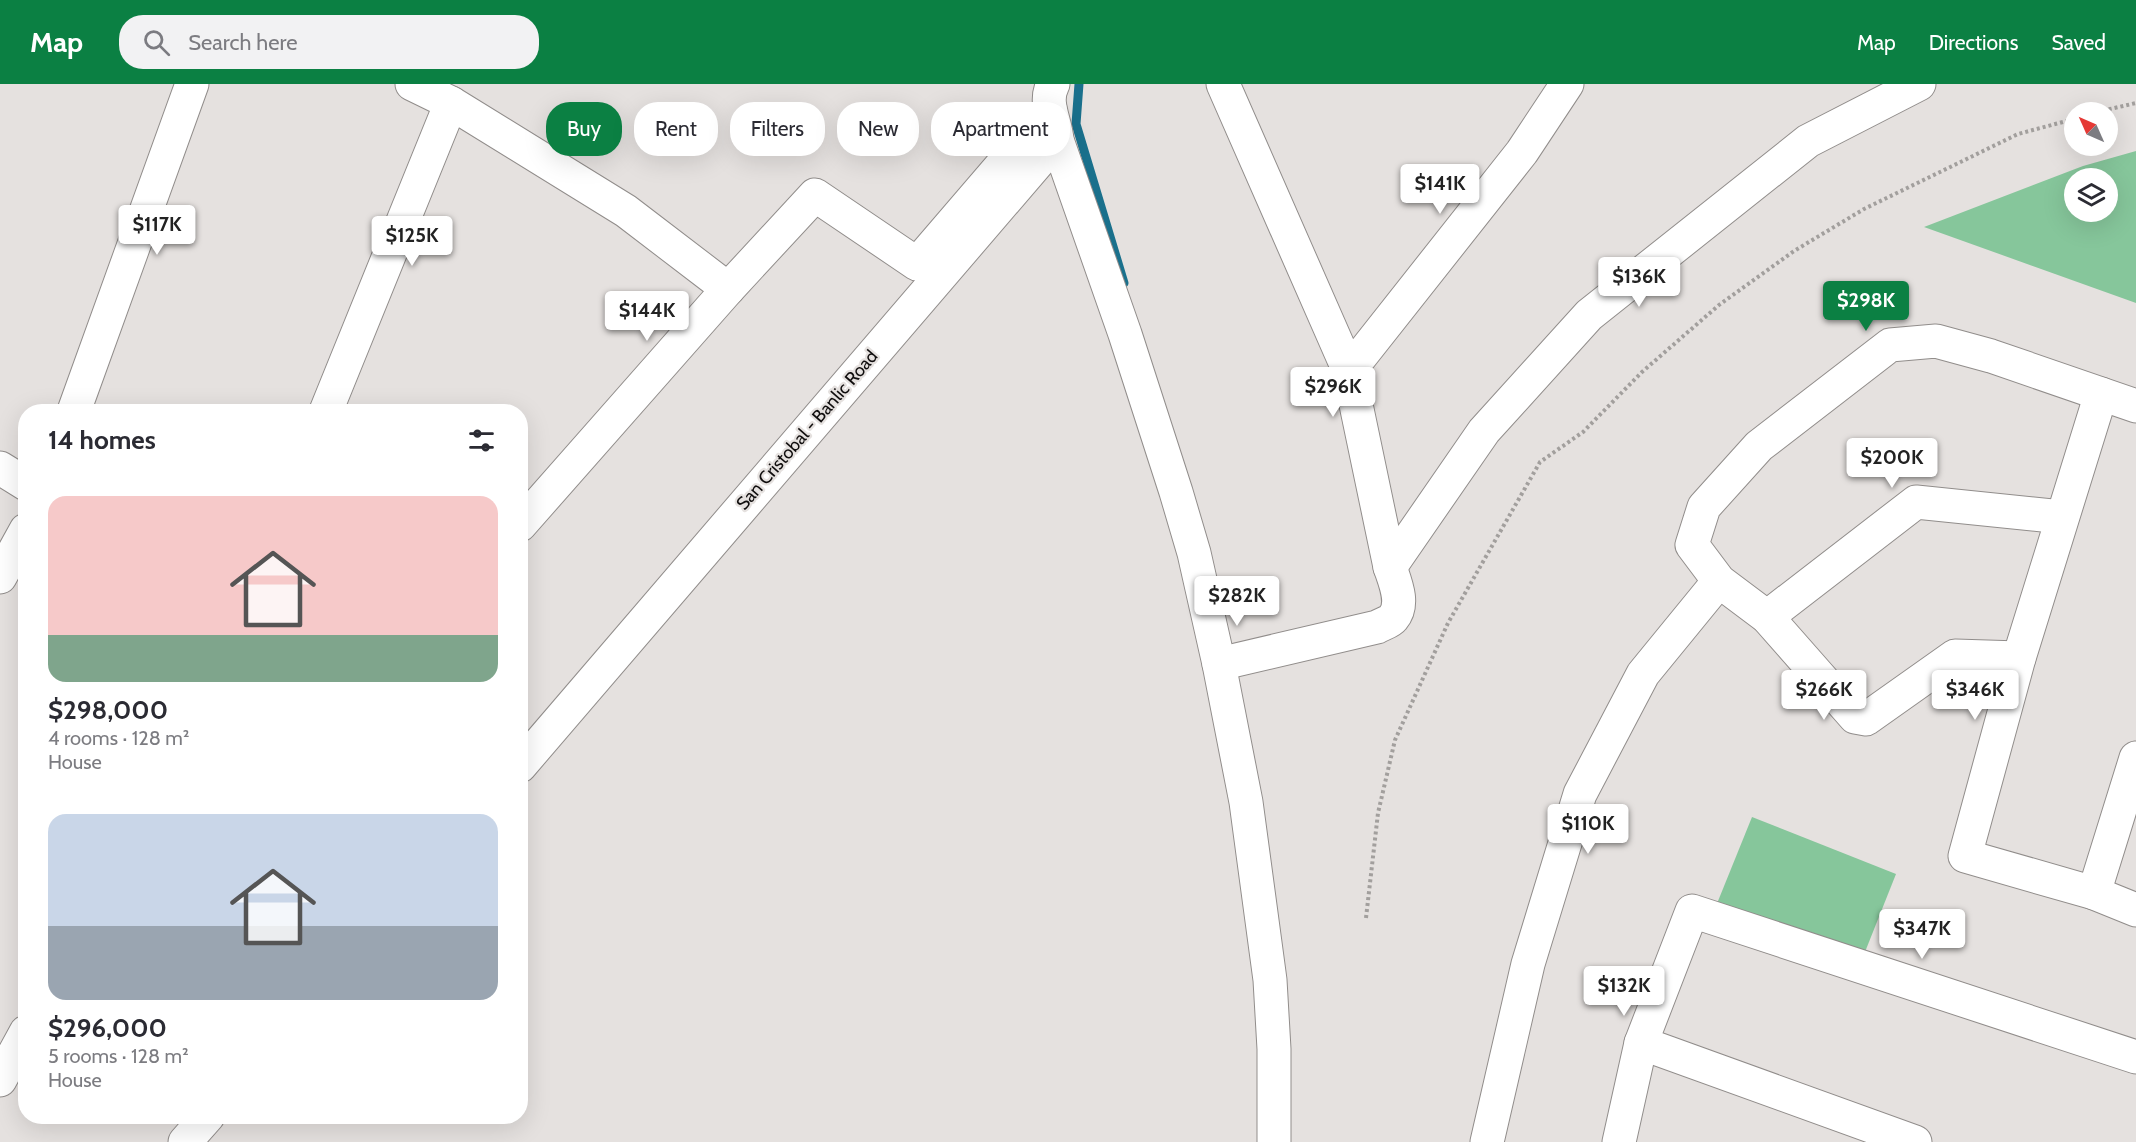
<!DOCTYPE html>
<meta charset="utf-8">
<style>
:root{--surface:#fff;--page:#f2f2f3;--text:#2b2b33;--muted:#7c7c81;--accent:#0b8043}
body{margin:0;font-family:Cabin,sans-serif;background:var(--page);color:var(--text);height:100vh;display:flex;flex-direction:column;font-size:22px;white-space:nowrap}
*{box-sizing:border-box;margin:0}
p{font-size:20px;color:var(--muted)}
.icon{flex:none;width:33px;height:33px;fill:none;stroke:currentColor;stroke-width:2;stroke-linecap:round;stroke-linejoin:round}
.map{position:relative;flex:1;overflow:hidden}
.side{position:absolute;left:18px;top:320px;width:510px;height:720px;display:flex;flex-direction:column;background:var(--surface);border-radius:24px;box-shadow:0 6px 24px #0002}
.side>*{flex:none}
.hud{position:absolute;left:546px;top:18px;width:570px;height:54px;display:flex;gap:12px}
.needle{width:39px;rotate:315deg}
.controls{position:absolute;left:2064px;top:18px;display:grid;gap:12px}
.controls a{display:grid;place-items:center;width:54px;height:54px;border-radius:50%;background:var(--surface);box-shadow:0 6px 24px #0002;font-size:30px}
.price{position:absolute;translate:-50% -51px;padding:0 14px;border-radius:6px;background:#fff;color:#222;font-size:20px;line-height:39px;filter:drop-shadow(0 2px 3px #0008)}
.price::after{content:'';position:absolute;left:50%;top:36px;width:18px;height:14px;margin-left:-9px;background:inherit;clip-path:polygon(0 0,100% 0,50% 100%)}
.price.selected{background:var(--accent);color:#fff}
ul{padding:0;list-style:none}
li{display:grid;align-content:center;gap:12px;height:318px;padding:0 30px}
li span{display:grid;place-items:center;height:186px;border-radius:18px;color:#555}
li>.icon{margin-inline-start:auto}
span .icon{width:108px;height:108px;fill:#fffc;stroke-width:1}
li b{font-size:26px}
h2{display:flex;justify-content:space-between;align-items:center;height:72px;padding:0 30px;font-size:26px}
.chip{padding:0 21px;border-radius:24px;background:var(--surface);box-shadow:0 6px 24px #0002;font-size:21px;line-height:54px}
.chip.selected{background:var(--accent);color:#fff}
header{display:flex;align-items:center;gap:36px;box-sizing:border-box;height:84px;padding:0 30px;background:var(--accent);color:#fff}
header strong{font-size:28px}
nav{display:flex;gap:33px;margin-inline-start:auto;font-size:21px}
.search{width:420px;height:54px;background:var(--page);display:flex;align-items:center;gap:15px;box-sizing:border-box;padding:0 21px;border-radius:24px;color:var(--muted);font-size:22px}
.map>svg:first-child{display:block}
.green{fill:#86c69b;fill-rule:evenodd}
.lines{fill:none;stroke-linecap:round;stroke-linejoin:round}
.stream{stroke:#1a708c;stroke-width:9}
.minor-casing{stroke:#918d8b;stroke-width:35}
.path{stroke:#a29f9d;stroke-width:4;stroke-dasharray:3 3;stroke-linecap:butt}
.minor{stroke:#fff;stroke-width:33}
.labels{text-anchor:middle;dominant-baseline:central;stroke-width:4.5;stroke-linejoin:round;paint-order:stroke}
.street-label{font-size:18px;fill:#100e0e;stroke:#e5e1df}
</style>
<header>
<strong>Map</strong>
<div class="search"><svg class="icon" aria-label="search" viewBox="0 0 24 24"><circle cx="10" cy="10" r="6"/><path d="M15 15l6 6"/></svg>Search here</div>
<nav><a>Map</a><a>Directions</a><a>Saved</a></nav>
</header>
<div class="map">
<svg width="2136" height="1058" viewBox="0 0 2136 1058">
<rect width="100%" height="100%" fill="#e5e1df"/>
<!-- green -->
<g class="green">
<path d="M2136 67V219L1924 143 2083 82ZM2074 94H2108V128H2074Z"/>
<path d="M1752 733 1896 790 1861 878 1716 822Z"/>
</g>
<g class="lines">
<!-- stream -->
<path class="stream" d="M1079 0 1076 40 1124 199"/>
<defs>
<g id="minor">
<path d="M412 0 451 19 626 127 728 205"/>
<path d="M1053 0C1043 19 1056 37 1057 56L1125 250 1176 408 1194 469 1219 580 1246 718 1270 896 1274 965V1058"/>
<path d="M1349 287 1522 68 1567 0"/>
<path d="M2101 310 2019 574 1965 772 2094 809 2136 826"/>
<path d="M74 327 192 0"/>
<path d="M326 327 451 19"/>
<path d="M0 384 26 400"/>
<path d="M520 441 728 205 815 111 917 180 1050 25"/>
<path d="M1390 483 1484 347 1589 231 1808 57 1919 0"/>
<path d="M0 493 26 446"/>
<path d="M1767 533 1916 418 2062 433"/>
<path d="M2019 574 1955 572 1866 635 1855 633 1767 533 1719 497 1692 461 1704 423 1759 362 1890 261 1936 257 1991 272 2136 322"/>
<path d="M1219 580 1377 543C1382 540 1390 538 1393 534 1405 520 1395 498 1390 483L1349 287 1223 0"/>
<path d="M520 682 1057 56"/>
<path d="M2094 809 2136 674"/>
<path d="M1641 959 1915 1058"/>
<path d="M0 996 26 948"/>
<path d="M185 1058 208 1032"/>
<path d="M1487 1058 1528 880 1580 710 1643 590 1719 497"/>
<path d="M1619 1058 1641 959 1692 827 2136 973"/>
</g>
</defs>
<!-- minor casing -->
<use href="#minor" class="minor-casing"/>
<!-- path -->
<g class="path">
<path d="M2097 28 2136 19"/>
<path d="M1366 834 1378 729 1395 656 1448 539 1540 378 1583 348 1642 288 1719 221 1794 167 1864 125 2018 50 2074 35"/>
</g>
<!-- minor -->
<use href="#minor" class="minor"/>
</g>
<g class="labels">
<!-- street labels -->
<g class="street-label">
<text transform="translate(807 346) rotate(-49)">San Cristobal - Banlic Road</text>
</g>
</g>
</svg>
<div class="controls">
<a><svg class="needle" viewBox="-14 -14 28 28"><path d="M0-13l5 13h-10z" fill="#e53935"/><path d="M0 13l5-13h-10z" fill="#7c7c81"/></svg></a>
<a><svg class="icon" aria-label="layers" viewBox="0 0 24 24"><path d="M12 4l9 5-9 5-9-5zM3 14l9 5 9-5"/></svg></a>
</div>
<b class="price" style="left:1440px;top:131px">$141K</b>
<b class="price" style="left:157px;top:172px">$117K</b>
<b class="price" style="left:412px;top:183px">$125K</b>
<b class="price" style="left:1639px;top:224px">$136K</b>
<b class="price selected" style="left:1866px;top:248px">$298K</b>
<b class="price" style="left:647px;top:258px">$144K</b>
<b class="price" style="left:1333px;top:334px">$296K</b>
<b class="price" style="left:1892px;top:405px">$200K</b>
<b class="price" style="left:1237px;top:543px">$282K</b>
<b class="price" style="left:1824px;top:637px">$266K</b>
<b class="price" style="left:1975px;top:637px">$346K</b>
<b class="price" style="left:1588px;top:771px">$110K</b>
<b class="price" style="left:1922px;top:876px">$347K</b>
<b class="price" style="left:1624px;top:933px">$132K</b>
<div class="hud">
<a class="chip selected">Buy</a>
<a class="chip">Rent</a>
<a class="chip">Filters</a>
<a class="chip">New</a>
<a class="chip">Apartment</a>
</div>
<section class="side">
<h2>14 homes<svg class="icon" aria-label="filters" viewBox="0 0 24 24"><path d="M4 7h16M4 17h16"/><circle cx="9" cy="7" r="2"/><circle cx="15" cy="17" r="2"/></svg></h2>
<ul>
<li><span style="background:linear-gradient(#f6c9c9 75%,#7fa58c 0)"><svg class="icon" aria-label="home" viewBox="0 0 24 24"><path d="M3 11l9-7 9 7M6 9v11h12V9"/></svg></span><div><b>$298,000</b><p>4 rooms · 128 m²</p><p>House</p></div></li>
<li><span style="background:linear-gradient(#c9d6e8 60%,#9aa5b1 0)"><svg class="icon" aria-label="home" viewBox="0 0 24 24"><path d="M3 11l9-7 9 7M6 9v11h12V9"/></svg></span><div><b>$296,000</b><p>5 rooms · 128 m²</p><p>House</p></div></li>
</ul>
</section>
</div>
